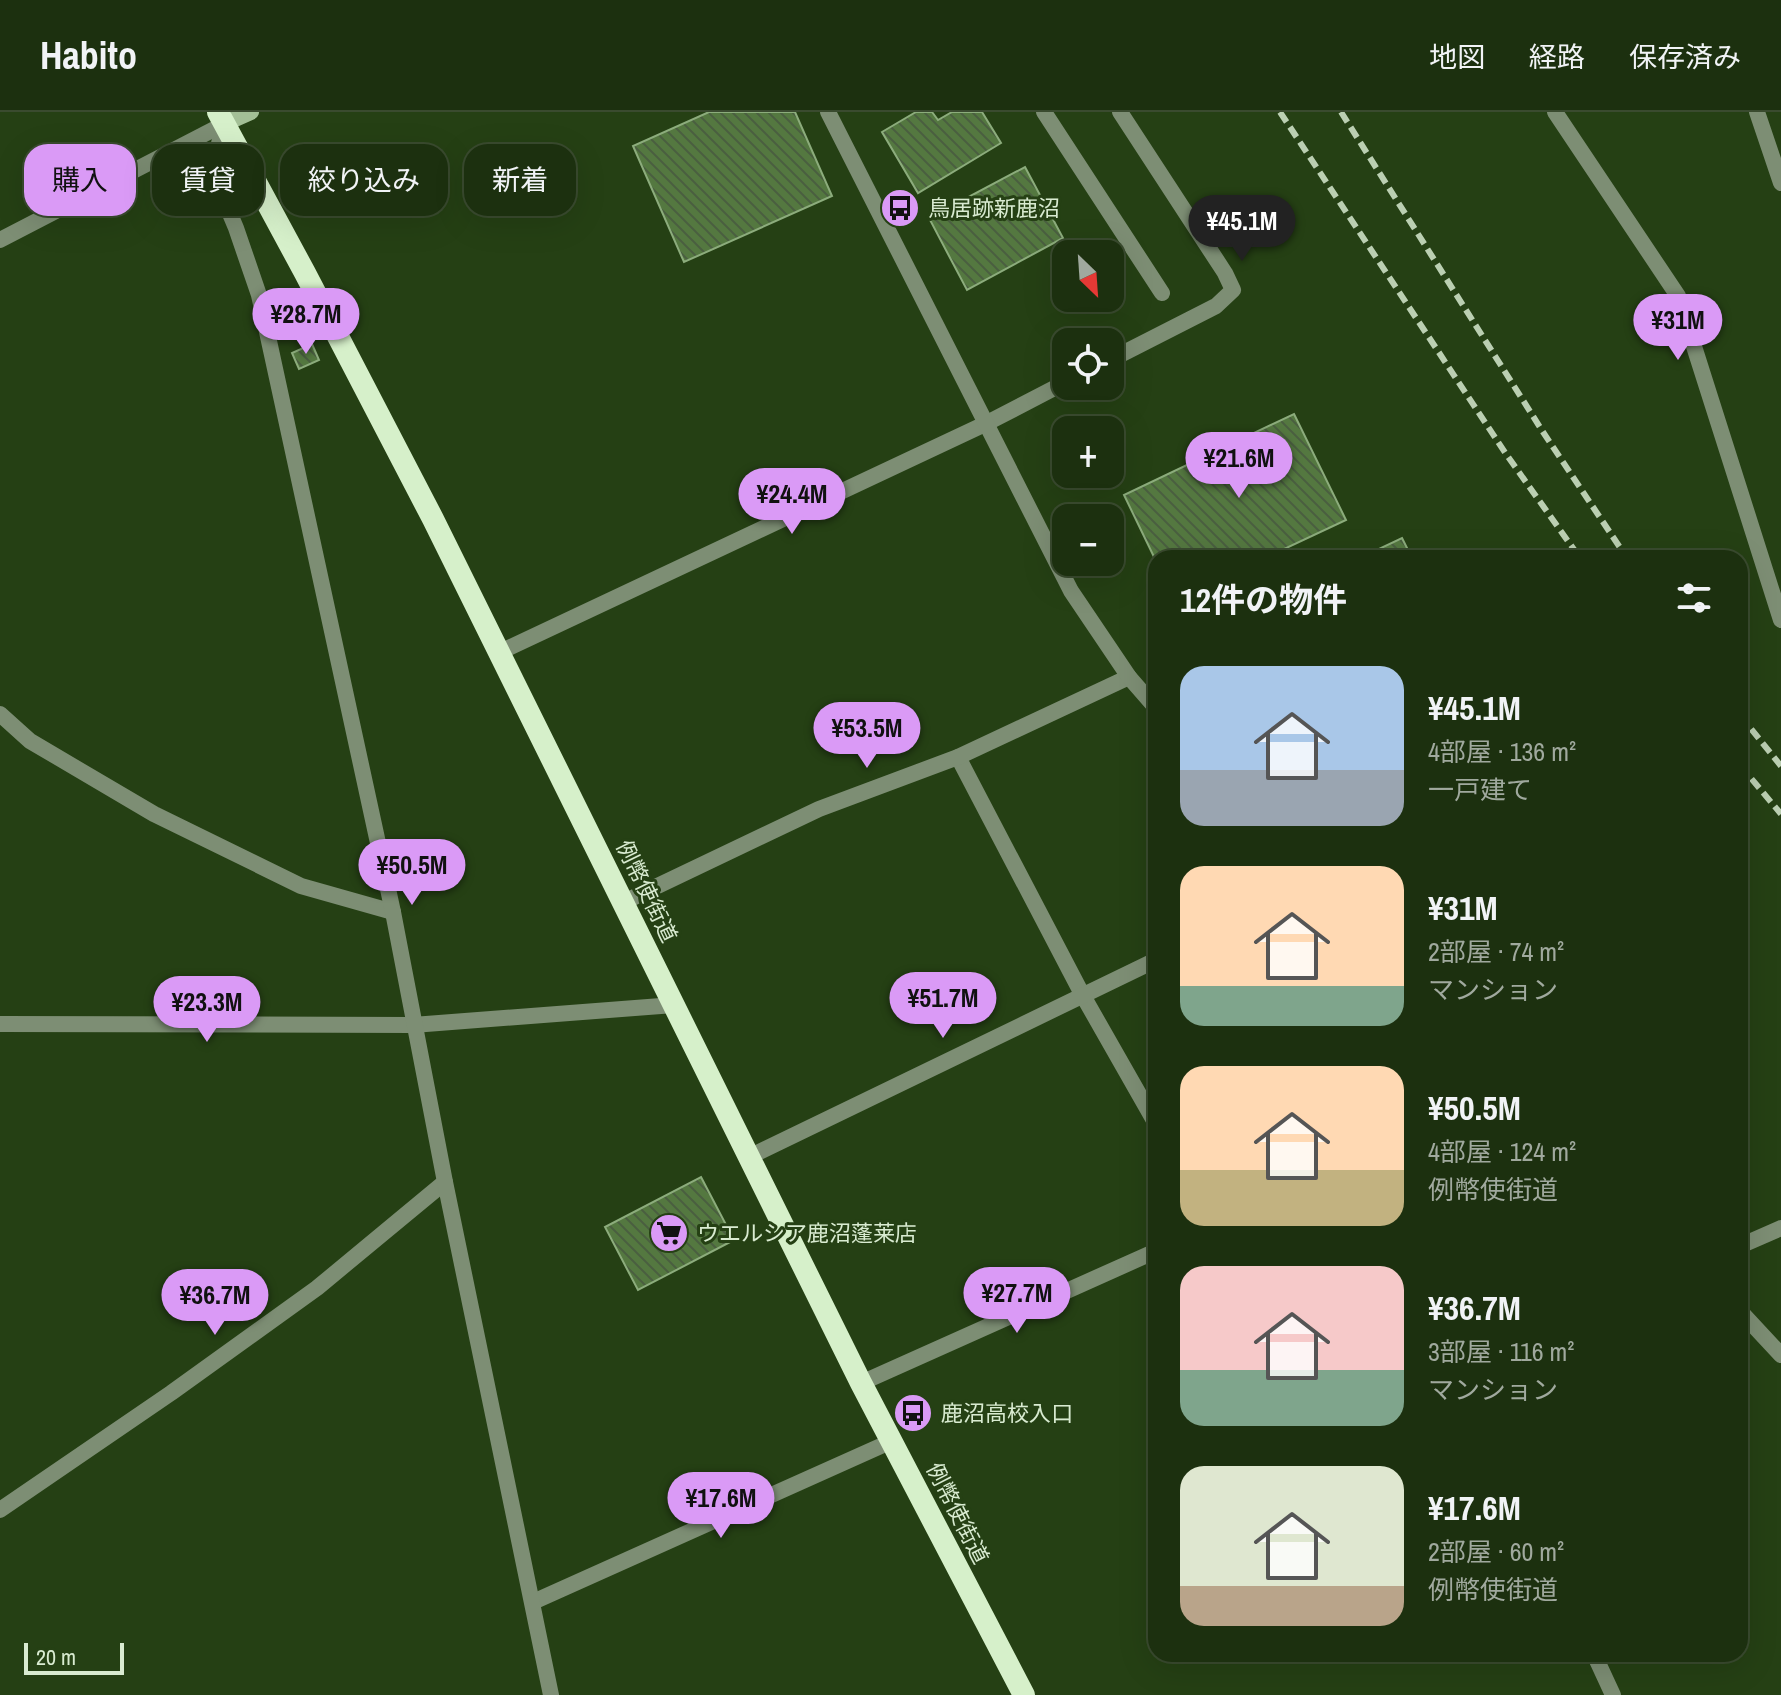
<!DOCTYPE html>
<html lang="ja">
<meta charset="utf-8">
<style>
:root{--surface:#1c300f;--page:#293c1d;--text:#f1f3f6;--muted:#a0a99e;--line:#3a4b2f;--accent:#da9af6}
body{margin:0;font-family:"Archivo Narrow","Noto Sans JP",sans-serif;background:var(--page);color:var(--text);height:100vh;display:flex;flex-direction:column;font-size:30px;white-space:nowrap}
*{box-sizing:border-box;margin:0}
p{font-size:26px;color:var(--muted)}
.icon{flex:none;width:44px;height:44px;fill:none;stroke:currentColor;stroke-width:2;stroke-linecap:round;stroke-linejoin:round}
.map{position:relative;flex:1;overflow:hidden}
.details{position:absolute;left:1148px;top:438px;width:600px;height:1112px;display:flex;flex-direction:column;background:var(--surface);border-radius:24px;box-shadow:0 8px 32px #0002,0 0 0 2px var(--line)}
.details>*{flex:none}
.hud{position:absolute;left:24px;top:32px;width:760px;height:72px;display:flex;gap:16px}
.needle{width:52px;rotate:155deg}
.buttons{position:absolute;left:1052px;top:128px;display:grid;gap:16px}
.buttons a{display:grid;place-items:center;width:72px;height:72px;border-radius:16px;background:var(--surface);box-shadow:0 8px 32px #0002,0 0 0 2px var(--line);font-size:40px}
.scale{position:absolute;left:24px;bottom:20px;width:100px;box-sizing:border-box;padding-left:8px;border:4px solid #d9ebd1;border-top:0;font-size:22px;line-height:28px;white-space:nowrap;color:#d9ebd1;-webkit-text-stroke:6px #254014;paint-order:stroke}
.price{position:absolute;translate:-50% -68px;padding:0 18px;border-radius:28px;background:var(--accent);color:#111;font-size:26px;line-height:52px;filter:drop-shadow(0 2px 4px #0008)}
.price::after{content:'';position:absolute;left:50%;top:48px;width:24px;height:18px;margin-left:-12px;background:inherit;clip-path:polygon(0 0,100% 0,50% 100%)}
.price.active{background:#222;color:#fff}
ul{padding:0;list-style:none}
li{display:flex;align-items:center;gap:24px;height:200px;padding:0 32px}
li span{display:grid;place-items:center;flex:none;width:224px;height:160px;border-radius:24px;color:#555}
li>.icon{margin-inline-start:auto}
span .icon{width:96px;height:96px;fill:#fffc;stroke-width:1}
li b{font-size:34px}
h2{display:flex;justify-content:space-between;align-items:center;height:96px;padding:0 32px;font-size:34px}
.pill{padding:0 28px;border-radius:24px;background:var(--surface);box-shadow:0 8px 32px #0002,0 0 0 2px var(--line);font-size:28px;line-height:72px}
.pill.active{background:var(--accent);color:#111}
header{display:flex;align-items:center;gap:48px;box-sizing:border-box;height:112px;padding:0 40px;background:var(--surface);border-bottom:2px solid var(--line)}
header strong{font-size:38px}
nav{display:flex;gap:44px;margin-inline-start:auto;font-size:28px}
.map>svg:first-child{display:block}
.building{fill:url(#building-back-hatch);stroke:#8cac7c;stroke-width:2}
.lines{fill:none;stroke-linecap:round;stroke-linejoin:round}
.service{stroke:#7d8e74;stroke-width:16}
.minor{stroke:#7d8e74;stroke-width:16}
.tertiary{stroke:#7d8e74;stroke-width:16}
.secondary{stroke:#a3bf96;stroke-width:16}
.trunk{stroke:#d6f0ca;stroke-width:22}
.rail{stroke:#bbcfb2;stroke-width:6;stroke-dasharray:12 6;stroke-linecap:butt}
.labels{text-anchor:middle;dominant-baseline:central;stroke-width:6;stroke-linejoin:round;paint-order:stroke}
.poi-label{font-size:22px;fill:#d9ebd1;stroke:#254014;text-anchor:start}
.street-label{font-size:22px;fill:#d9ebd1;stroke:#254014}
</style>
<header>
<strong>Habito</strong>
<nav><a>地図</a><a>経路</a><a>保存済み</a></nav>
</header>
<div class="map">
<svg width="1781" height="1583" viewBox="0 0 1781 1583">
<defs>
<pattern id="building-back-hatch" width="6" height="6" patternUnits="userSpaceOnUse" patternTransform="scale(2)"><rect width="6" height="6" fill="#547840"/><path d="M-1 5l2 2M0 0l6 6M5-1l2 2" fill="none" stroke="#4a5f40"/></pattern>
</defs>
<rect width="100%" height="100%" fill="#254014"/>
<!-- building -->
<g class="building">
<path d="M709 0H795L832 84 684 150 633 34Z"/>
<path d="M916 0H932L938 8 952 0H982L1001 31 918 81 882 20Z"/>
<path d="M1025 55 1063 126 967 178 929 106Z"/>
<path d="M312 232 319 248 299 257 292 241Z"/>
<path d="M1294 302 1346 408 1265 446H1156V449L1124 383Z"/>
<path d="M1402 426 1412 446H1360Z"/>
<path d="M701 1065 734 1128 638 1178 605 1115Z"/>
</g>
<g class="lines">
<!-- service -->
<g class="service">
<path d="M1044 0 1162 181"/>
<path d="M958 645 1082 882 1156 1012"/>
</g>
<!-- minor -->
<g class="minor">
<path d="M1555 0 1678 184 1781 508"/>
<path d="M1757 0 1781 71"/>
<path d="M1110 248 1216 194 1233 178 1225 161 1120 0"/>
<path d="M500 540 985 312 1066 270"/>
<path d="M0 602 30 629 154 702 301 774 393 800"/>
<path d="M624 790 819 697 958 645 1129 565"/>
<path d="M0 912 413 913 674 893"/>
<path d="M749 1045 1156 848"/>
<path d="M1740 1134 1781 1116"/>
<path d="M861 1271 1156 1139"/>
<path d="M0 1398 171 1281 317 1176 445 1070"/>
<path d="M533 1490 892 1329"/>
<path d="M1594 1542 1613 1583"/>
</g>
<!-- tertiary -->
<g class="tertiary">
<path d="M828 0 1071 479 1129 565 1156 596"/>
<path d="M224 12 215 47 217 71 236 116 259 183 393 800 445 1070 551 1583"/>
<path d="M0 128 224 12"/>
<path d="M1740 1199 1781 1243"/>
</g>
<!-- secondary -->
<path class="secondary" d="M224 12 251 0"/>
<!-- trunk -->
<path class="trunk" d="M218 0 305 161 433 407 861 1271 1024 1583"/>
<!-- rail -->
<g class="rail">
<path d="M1280 0 1506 342 1580 446"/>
<path d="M1341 0 1543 320 1627 446"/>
<path d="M1740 603 1781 654"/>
<path d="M1740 653 1781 702"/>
</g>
</g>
<!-- icons -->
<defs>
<symbol id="bus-disc" viewBox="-11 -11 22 22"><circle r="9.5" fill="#da9af6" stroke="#254014"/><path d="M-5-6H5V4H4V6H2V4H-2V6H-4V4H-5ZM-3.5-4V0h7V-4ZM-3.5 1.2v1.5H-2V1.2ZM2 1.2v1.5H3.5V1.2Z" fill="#111"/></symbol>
<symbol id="supermarket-disc" viewBox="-11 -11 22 22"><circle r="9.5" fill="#da9af6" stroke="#254014"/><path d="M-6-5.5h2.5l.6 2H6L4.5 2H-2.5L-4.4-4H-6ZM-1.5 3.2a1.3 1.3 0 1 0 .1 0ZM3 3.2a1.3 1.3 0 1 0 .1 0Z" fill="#111"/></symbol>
</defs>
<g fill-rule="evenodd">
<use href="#bus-disc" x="878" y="74" width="44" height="44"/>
<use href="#supermarket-disc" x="647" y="1099" width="44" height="44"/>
<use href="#bus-disc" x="891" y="1279" width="44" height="44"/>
</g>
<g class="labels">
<!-- poi labels -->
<g class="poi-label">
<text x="928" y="96">鳥居跡新鹿沼</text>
<text x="697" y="1121">ウエルシア鹿沼蓬莱店</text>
<text x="941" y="1301">鹿沼高校入口</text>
</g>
<!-- street labels -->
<g class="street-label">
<text transform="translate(647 779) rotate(64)">例幣使街道</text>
<text transform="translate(958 1401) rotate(63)">例幣使街道</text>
</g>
</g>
</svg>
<div class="buttons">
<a><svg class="needle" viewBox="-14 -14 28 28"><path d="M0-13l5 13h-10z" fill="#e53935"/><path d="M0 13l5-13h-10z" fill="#a0a99e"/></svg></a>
<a><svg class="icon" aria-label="locate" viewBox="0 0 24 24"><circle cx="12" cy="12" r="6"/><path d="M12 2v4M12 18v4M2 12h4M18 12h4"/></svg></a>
<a>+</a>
<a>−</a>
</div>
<div class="scale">20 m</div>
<b class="price active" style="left:1242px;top:151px">¥45.1M</b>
<b class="price" style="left:306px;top:244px">¥28.7M</b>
<b class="price" style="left:1678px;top:250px">¥31M</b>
<b class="price" style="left:1239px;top:388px">¥21.6M</b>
<b class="price" style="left:792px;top:424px">¥24.4M</b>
<b class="price" style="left:867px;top:658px">¥53.5M</b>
<b class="price" style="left:412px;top:795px">¥50.5M</b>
<b class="price" style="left:943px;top:928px">¥51.7M</b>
<b class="price" style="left:207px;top:932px">¥23.3M</b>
<b class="price" style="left:1017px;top:1223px">¥27.7M</b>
<b class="price" style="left:215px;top:1225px">¥36.7M</b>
<b class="price" style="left:721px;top:1428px">¥17.6M</b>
<div class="hud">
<a class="pill active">購入</a>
<a class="pill">賃貸</a>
<a class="pill">絞り込み</a>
<a class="pill">新着</a>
</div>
<section class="details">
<h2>12件の物件<svg class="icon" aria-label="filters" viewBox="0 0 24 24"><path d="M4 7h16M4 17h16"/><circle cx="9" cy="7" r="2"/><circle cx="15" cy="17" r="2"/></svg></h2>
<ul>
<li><span style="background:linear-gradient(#a9c7e8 65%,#9aa5b1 0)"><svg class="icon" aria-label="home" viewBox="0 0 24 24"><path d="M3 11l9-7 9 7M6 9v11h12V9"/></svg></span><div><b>¥45.1M</b><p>4部屋 · 136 m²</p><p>一戸建て</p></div></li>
<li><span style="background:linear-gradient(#ffd9b3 75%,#7fa58c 0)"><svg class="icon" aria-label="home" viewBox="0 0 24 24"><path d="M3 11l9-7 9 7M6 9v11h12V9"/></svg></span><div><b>¥31M</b><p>2部屋 · 74 m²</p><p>マンション</p></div></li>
<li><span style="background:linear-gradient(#ffd9b3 65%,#c2b280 0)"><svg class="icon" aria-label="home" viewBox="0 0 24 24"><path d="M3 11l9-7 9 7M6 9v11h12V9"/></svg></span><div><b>¥50.5M</b><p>4部屋 · 124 m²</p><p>例幣使街道</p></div></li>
<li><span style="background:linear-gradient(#f6c9c9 65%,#7fa58c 0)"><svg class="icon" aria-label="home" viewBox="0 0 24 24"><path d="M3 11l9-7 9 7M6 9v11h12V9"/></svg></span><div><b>¥36.7M</b><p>3部屋 · 116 m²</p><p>マンション</p></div></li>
<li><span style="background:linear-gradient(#dfe7d0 75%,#b9a48a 0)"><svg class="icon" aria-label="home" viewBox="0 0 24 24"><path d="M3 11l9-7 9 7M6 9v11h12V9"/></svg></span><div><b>¥17.6M</b><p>2部屋 · 60 m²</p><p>例幣使街道</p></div></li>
</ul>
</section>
</div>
